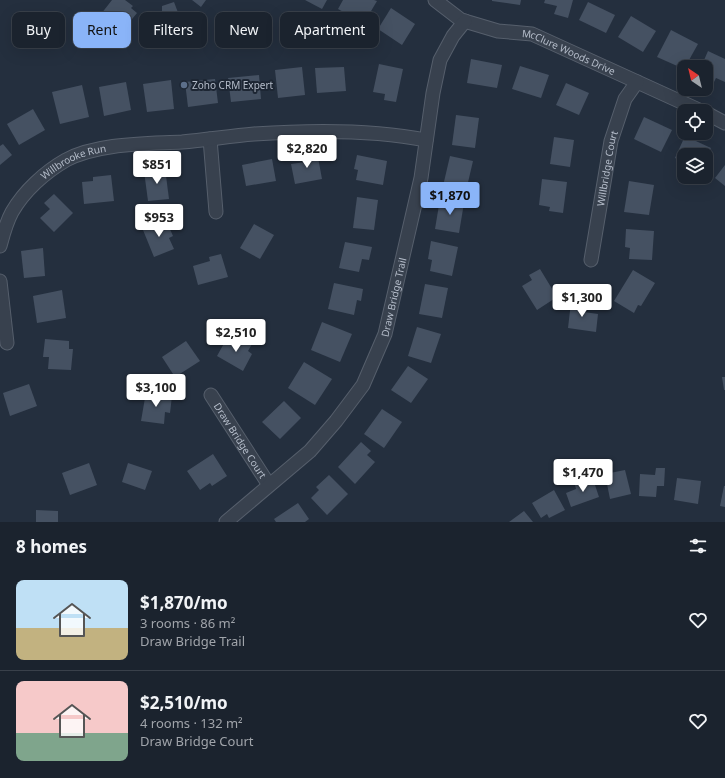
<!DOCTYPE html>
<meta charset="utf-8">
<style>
:root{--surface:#1b232e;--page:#242b36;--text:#f1f3f6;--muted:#a0a4aa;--line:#39404a;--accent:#8ab4f8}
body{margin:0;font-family:"Noto Sans",sans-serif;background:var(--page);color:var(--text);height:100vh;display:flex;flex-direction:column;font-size:15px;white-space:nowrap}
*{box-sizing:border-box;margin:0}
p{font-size:13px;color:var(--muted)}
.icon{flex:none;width:22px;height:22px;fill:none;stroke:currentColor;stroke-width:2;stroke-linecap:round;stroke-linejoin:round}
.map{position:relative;height:522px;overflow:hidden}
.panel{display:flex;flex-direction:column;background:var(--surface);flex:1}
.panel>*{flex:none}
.guide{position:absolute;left:12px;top:12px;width:400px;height:36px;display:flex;gap:8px}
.needle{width:26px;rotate:325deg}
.controls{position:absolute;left:677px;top:60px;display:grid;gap:8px}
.controls a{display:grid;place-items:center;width:36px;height:36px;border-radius:8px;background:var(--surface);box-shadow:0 4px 16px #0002,0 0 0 1px var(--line);font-size:20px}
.price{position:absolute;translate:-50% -34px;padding:0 9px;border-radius:4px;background:#fff;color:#222;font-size:13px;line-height:26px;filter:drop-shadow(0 1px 2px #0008)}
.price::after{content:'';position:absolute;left:50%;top:24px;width:12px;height:9px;margin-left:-6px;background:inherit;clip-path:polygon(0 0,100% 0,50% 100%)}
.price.current{background:var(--accent);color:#111}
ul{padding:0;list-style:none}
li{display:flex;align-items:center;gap:12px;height:100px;padding:0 16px}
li+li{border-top:1px solid var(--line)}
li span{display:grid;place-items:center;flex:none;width:112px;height:80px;border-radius:8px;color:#555}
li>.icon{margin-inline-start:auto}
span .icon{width:48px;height:48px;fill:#fffc;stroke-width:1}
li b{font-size:17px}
h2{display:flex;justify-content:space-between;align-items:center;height:48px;padding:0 16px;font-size:17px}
.chip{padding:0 14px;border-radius:8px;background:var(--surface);box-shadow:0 4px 16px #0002,0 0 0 1px var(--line);font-size:14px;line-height:36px}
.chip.current{background:var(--accent);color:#111}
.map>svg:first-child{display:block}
.building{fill:#455162}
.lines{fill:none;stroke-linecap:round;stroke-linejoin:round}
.minor-casing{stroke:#565f6c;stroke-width:15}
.minor{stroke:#38414e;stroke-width:13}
.service-dot{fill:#5c6f8a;stroke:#1d2633;stroke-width:1.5}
.labels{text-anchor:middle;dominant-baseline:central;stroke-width:4;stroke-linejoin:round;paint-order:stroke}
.street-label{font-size:10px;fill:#b4bcc9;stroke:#1d2633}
.poi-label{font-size:10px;fill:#b4bcc9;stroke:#1d2633;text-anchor:start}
</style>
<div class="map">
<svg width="725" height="522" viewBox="0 0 725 522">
<rect width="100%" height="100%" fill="#242f3e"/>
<!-- building -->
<g class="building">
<path d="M112 0H125L133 6 131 8 137 13 119 35 110 28 113 24 101 14Z"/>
<path d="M192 0H206L201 7Z"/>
<path d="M305 0H327L322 9Z"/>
<path d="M343 0H374L377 1 364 23 338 9Z"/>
<path d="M492 0H521L520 5 492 1Z"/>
<path d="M545 0H573L568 18 554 14 557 6 544 3Z"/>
<path d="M174 2 182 23 154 33 148 18 162 13V6Z"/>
<path d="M588 2 615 15 606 33 579 20Z"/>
<path d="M391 8 415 24 402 45 378 29Z"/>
<path d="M631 16 656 31 643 52 618 37Z"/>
<path d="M671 30 698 44 684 69 657 57Z"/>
<path d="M708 51 725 59V82L716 78 714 82 706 79V67H701Z"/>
<path d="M471 59 502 65 497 88 467 83Z"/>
<path d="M379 64 403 69 396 102 384 100 385 94 373 92Z"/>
<path d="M520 66 549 75 541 98 512 89Z"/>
<path d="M302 67 305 95 278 98 275 70Z"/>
<path d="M344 67 346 91 317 93 315 68Z"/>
<path d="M259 75 261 99 231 102 228 78Z"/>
<path d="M215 79 218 103 188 107 185 82Z"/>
<path d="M171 80 174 109 147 112 143 84Z"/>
<path d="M126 82 131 110 104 116 99 87Z"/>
<path d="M566 83 589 93 579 115 556 105Z"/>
<path d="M82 85 89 117 60 124 52 92Z"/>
<path d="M33 109 45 130 19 145 7 124Z"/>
<path d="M456 115 479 118 475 148 452 145Z"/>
<path d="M644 117 672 130 661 152 634 139Z"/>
<path d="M685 136 711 148 706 159V155H684V162L675 158Z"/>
<path d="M554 137 574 140 570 167 550 164Z"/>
<path d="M3 144 12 155 0 165V146Z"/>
<path d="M317 152 322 179 295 184 291 164 305 162 304 154Z"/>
<path d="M357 155 387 161 383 185 356 180 358 170 354 169Z"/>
<path d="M450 156 473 161 466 191 443 186Z"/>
<path d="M272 159 276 181 246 186 242 165Z"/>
<path d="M725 165V186L715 178Z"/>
<path d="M165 168 169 199 148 201 144 171Z"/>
<path d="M111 175 114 201 84 204 82 182 93 181V177Z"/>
<path d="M542 179 567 182 563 213 549 211 550 207 539 205Z"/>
<path d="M629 181 654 185 649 215 624 212Z"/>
<path d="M54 194 73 213 54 232 40 218 50 209 44 203Z"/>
<path d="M357 197 378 200 374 230 353 228Z"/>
<path d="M440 199 464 203 459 233 435 229Z"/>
<path d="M166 220 173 236 169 238 174 249 154 257 143 230Z"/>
<path d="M254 224 274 235 260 259 240 248Z"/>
<path d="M626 229 654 231 652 260 629 259 630 248 625 247Z"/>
<path d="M431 241 458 247 452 276 430 271 432 260 428 259Z"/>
<path d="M345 242 372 247 369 260 362 259 359 272 339 268Z"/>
<path d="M43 248 45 276 24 278 21 251Z"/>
<path d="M221 254 228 277 198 285 193 266 210 261 209 257Z"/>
<path d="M540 269 557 297 537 310 522 286 532 280 529 275Z"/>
<path d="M633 270 655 283 641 306 638 305 634 313 614 301Z"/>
<path d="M334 283 363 289 361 301 357 300 354 315 328 309Z"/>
<path d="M425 284 448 288 442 318 419 314Z"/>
<path d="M62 290 66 318 37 323 33 296Z"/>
<path d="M571 302 585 304 584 312 598 314 596 332 568 328Z"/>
<path d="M322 322 352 334 340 362 311 350Z"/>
<path d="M417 327 441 334 431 363 408 356Z"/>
<path d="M227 338 239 345 243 339 252 344 248 351 252 354 243 371 217 356Z"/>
<path d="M45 339 69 341V349H73L71 370 48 369 49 357H43Z"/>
<path d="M186 341 200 361 175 377 162 357Z"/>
<path d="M304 362 332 379 315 405 288 388Z"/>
<path d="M408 366 428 379 411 403 391 390Z"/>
<path d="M722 377H725V390H724Z"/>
<path d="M29 384 37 406 10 416 3 393Z"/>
<path d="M146 392 172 396 170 413 165 412 164 424 141 421Z"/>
<path d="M284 401 301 418 280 439 262 422Z"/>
<path d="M382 409 402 422 384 448 364 434Z"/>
<path d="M361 442 371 451 367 455 375 462 355 484 338 467Z"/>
<path d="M213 454 227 476 212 486 210 483 200 490 187 471Z"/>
<path d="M89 463 97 485 70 495 62 473Z"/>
<path d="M128 463 152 471 145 490 122 482Z"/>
<path d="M656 468H665L664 486H657L656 497 639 496 640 474 655 475Z"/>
<path d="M625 470 631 494 610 499 605 474Z"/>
<path d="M329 475 348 494 327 515 311 498 319 490 316 487Z"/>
<path d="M677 478 701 481 698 504 674 500Z"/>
<path d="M593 479 599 497 571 507 566 493 576 489 575 485Z"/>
<path d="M724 486H725V507L720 506Z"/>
<path d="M554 490 565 510 549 518 547 514 541 518 532 503Z"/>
<path d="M298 503 309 519 305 522H276L274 519Z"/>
<path d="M36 510 58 511V522H36Z"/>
<path d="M524 511 533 522H509Z"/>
</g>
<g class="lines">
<defs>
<g id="minor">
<path id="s1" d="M435 0 461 20 498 31 532 34 701 111"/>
<path d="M706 113 725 123"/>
<path d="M210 139 216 212"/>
<path id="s2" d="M0 246C3 235 6 223 12 212 24 191 45 172 66 160 98 143 146 144 182 142 206 140 230 136 254 134 311 130 370 129 426 140"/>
<path id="s3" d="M591 260 611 141 625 99 637 82"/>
<path d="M0 281 7 343"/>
<path id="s4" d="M211 395 269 485"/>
<path id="s5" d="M226 522 310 451 336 421 363 385 385 334 421 178 433 93 440 60 453 36 465 21"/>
</g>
</defs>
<!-- minor casing -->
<use href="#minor" class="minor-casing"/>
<!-- minor -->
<use href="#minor" class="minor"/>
</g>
<!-- markers -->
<circle class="service-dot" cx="184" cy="85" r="4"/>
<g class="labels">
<!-- street labels -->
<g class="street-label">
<text stroke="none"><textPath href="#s1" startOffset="146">McClure Woods Drive</textPath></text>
<text stroke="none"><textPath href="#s2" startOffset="118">Willbrooke Run</textPath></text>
<text stroke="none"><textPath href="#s3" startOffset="93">Willbridge Court</textPath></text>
<text stroke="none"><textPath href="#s5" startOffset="288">Draw Bridge Trail</textPath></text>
<text stroke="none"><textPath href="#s4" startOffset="54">Draw Bridge Court</textPath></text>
</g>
<!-- poi labels -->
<g class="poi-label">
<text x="192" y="85">Zoho CRM Expert</text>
</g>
</g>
</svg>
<div class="controls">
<a><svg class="needle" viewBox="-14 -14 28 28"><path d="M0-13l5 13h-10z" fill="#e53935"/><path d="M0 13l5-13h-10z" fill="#a0a4aa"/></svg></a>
<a><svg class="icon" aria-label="locate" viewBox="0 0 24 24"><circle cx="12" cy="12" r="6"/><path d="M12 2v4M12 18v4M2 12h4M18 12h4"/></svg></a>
<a><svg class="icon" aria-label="layers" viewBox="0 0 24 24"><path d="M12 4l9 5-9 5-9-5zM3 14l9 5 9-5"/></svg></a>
</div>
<b class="price" style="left:307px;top:169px">$2,820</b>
<b class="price" style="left:157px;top:185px">$851</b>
<b class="price current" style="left:450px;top:216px">$1,870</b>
<b class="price" style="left:159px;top:238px">$953</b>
<b class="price" style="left:582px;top:318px">$1,300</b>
<b class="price" style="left:236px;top:353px">$2,510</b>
<b class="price" style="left:156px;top:408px">$3,100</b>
<b class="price" style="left:583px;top:493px">$1,470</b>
<div class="guide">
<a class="chip">Buy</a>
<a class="chip current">Rent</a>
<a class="chip">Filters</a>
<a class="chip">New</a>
<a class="chip">Apartment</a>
</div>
</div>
<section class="panel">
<h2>8 homes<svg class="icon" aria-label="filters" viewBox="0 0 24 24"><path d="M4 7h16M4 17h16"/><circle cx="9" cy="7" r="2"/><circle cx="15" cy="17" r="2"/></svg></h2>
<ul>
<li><span style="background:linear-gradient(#bfe0f5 60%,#c2b280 0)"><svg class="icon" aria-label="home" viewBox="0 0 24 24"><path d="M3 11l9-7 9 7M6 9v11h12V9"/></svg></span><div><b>$1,870/mo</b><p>3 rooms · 86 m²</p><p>Draw Bridge Trail</p></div><svg class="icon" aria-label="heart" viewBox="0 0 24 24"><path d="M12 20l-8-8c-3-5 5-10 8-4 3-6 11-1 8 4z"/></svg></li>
<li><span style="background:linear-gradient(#f6c9c9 65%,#7fa58c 0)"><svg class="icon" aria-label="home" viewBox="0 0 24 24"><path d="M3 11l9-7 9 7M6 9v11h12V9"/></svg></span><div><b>$2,510/mo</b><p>4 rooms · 132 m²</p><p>Draw Bridge Court</p></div><svg class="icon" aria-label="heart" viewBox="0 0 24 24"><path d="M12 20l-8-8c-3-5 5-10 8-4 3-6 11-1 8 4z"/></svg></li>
</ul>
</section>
